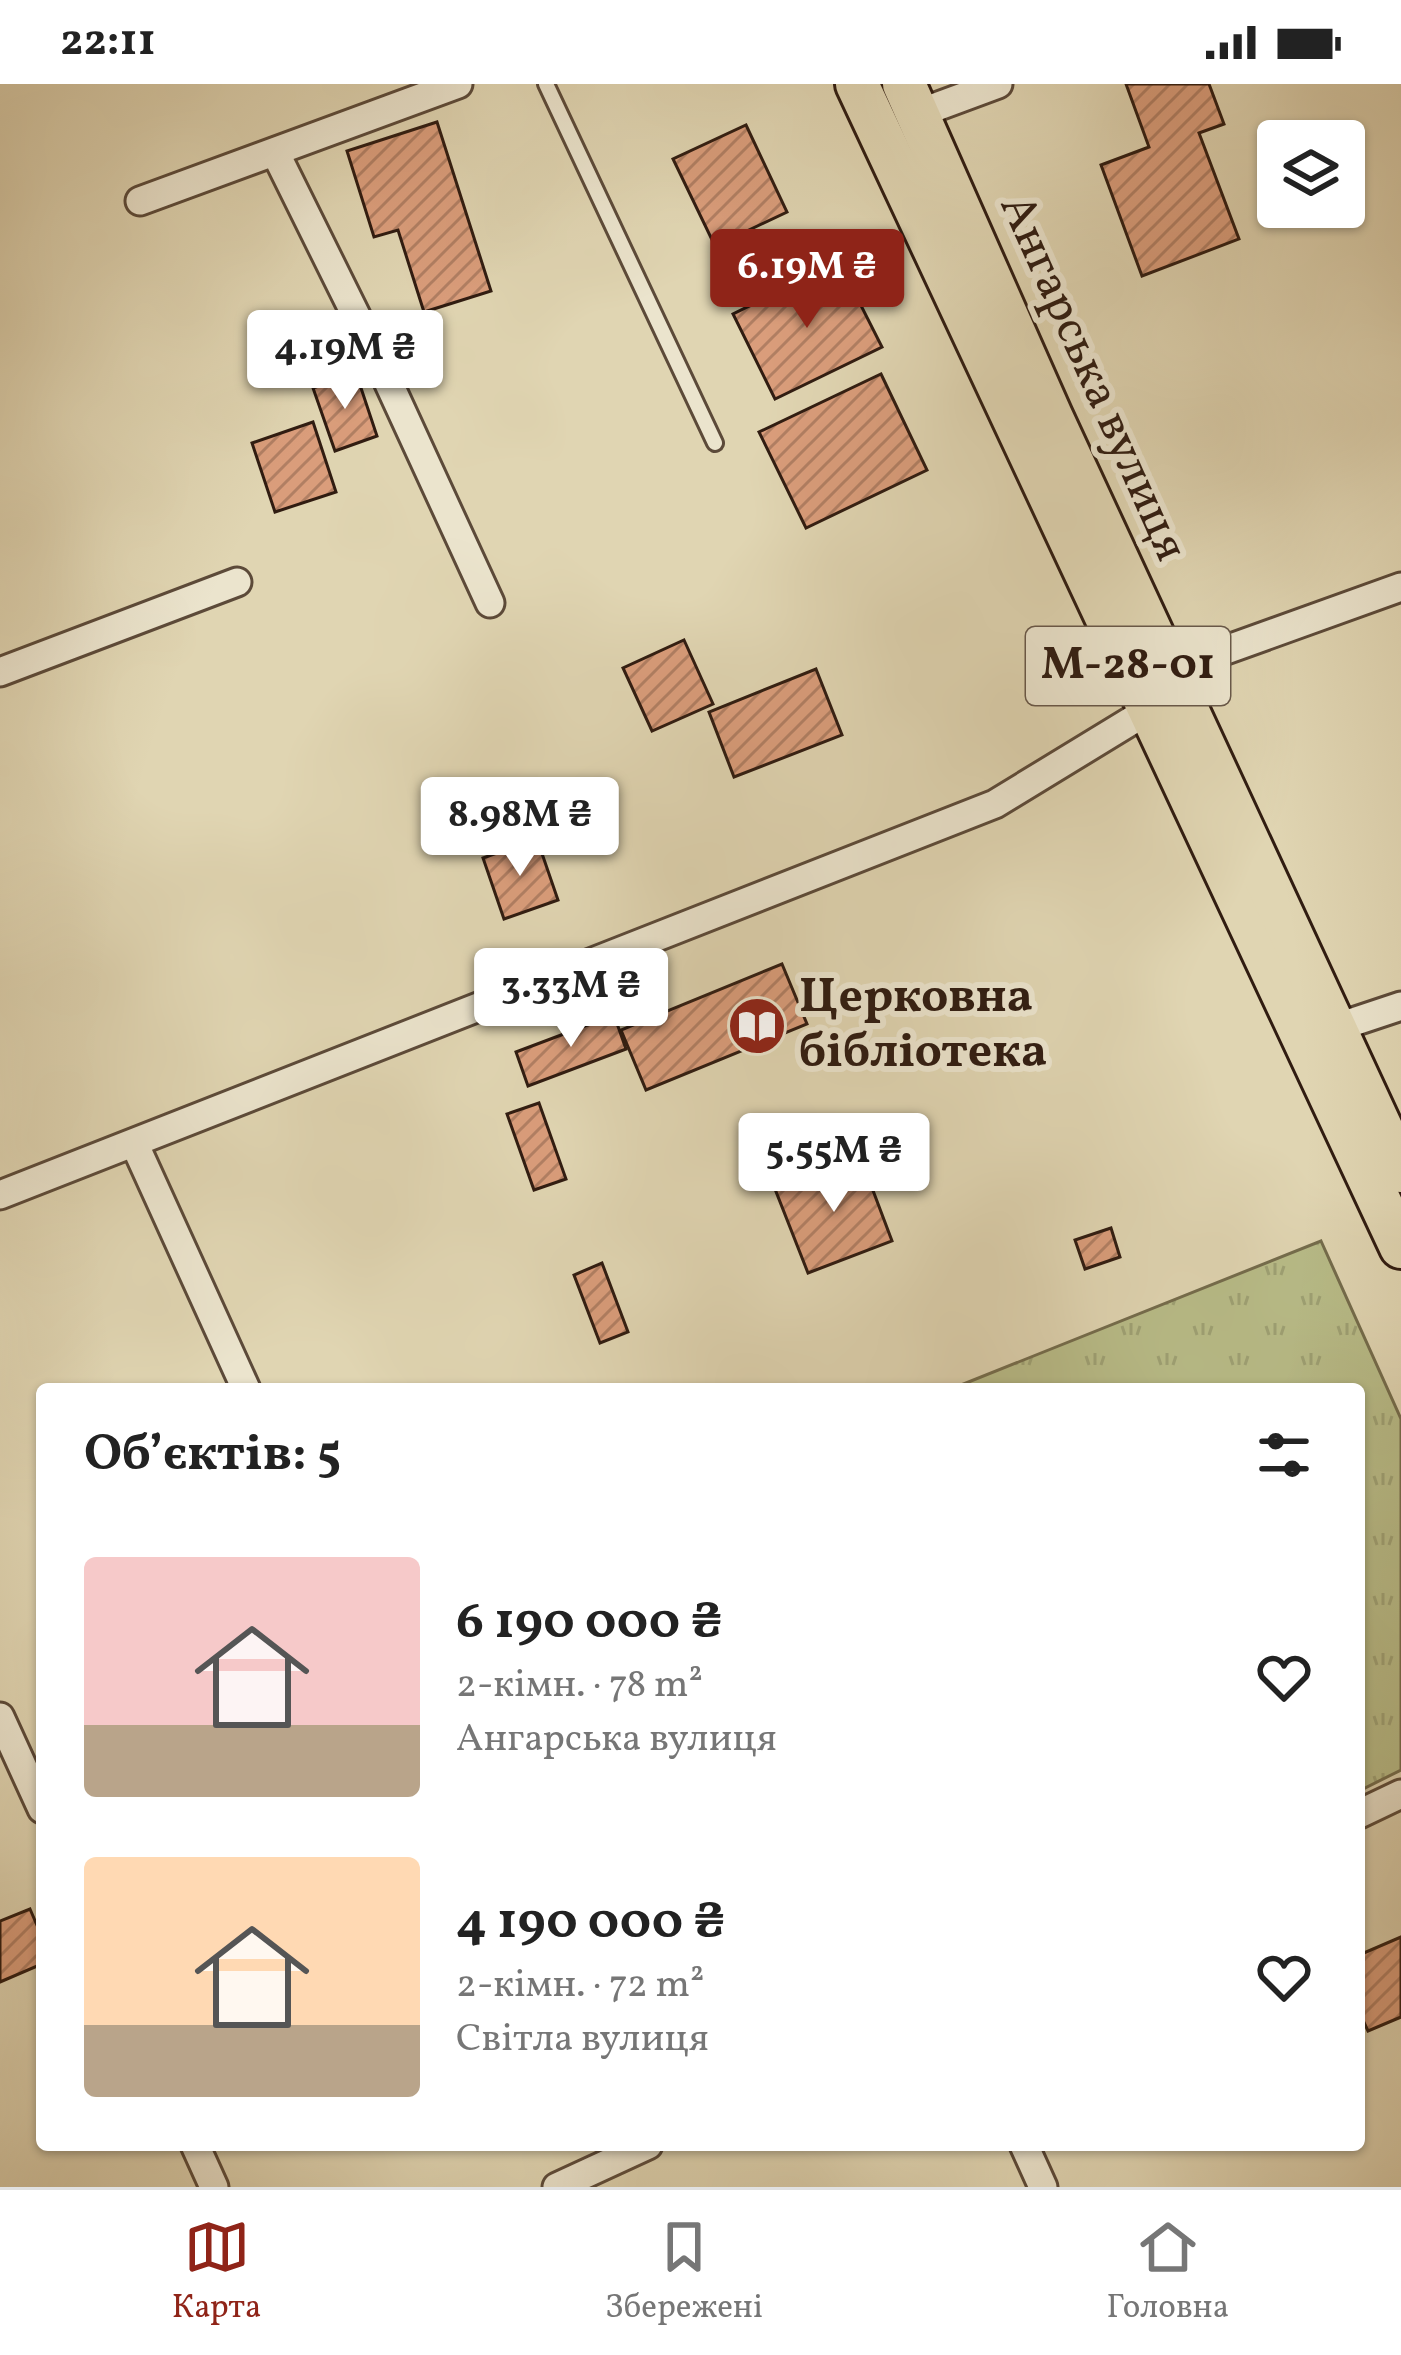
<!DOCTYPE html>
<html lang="uk">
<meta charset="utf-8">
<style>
:root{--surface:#fff;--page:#f2f2f2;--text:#222;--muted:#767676;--line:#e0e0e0;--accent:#8f2418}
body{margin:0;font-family:Vollkorn,serif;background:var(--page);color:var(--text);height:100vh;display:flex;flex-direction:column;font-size:45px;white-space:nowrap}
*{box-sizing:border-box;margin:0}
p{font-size:39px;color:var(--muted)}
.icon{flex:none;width:66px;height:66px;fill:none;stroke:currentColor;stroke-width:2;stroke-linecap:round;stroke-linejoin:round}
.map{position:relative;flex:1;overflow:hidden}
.drawer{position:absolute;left:36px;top:1299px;width:1329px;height:768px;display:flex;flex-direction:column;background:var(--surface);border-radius:12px;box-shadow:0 3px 9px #0004}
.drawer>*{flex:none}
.controls{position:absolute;left:1257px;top:36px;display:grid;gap:24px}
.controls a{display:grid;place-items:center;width:108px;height:108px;border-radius:12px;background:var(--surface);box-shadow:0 3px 9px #0004;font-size:60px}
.price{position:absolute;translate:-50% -102px;padding:0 27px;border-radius:12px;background:#fff;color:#222;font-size:39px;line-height:78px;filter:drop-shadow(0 3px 6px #0008)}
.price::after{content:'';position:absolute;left:50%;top:72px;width:36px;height:27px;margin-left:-18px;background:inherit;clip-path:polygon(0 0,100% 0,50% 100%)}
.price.selected{background:var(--accent);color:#fff}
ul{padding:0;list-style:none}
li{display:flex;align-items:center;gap:36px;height:300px;padding:0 48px}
li span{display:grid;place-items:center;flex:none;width:336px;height:240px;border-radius:12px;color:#555}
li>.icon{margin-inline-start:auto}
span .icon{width:144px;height:144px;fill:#fffc;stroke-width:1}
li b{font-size:51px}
h2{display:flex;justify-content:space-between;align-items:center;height:144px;padding:0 48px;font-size:51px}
.status{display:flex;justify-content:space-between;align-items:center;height:84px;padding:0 60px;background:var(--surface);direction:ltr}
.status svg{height:33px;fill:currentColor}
.menu{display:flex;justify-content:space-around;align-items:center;height:168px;border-top:3px solid var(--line);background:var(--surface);font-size:33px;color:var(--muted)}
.menu a{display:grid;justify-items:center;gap:6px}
.menu .selected{color:var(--accent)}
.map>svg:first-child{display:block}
.park{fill:url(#park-tufts);stroke:#746c4c;stroke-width:3}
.building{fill:url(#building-hatch);stroke:#301c11;stroke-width:3}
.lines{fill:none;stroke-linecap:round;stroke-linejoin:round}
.lane-casing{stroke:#5c4a39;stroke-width:20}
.street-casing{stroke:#5c4a39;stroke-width:33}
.primary-casing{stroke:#301c11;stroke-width:48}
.lane{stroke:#ebe4cd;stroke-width:14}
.street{stroke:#ebe4cd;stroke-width:27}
.primary{stroke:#e0d5b2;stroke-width:42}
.labels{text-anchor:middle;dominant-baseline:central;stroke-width:12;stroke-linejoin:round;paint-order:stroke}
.shield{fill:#ebe4cd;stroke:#685849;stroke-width:3}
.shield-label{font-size:45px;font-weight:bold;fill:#301c11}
.street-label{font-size:48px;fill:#301c11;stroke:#ebe4cd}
.poi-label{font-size:48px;font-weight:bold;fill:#301c11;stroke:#ebe4cd;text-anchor:start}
</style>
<div class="status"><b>22:11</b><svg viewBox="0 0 49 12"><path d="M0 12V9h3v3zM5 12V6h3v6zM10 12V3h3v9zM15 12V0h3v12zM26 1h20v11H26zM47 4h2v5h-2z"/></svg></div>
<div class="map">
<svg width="1401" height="2103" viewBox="0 0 1401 2103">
<defs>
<pattern id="park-tufts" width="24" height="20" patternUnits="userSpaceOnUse" patternTransform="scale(3)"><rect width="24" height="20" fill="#b8bc88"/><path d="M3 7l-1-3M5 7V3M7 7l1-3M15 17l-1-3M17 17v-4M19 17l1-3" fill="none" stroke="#9ea174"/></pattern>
<pattern id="building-hatch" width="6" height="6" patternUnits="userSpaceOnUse" patternTransform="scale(3)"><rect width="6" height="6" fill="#da9d7b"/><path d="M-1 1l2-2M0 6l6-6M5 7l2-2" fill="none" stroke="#b17f63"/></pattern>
</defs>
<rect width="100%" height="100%" fill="#e0d5b2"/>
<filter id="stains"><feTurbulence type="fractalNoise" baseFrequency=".00167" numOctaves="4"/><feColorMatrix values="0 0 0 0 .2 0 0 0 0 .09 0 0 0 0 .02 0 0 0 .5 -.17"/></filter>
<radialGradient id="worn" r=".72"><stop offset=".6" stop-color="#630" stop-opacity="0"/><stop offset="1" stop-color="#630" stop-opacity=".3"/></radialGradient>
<!-- park -->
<path class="park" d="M1321 1157 1401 1335V1686L1359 1707V1305H951Z"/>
<!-- building -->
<g class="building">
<path d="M1126 0H1209L1224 40 1199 49 1239 155 1142 192 1101 81 1149 63Z"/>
<path d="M437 38 491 207 424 228 398 146 374 153 347 67Z"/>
<path d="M746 41 787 128 715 162 673 75Z"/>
<path d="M839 178 882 263 775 315 733 230Z"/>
<path d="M356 289 377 352 335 367 313 304Z"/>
<path d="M881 290 927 386 806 444 759 348Z"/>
<path d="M313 338 336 408 275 428 252 359Z"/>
<path d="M684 556 713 620 652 647 623 584Z"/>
<path d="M816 585 842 651 734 693 709 628Z"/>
<path d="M537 755 558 816 504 835 483 774Z"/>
<path d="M782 880 807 940 646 1006 621 946Z"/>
<path d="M614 931 626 965 528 1002 516 968Z"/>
<path d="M539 1019 566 1095 534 1106 507 1030Z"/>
<path d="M860 1072 892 1157 808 1189 775 1105Z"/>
<path d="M1111 1144 1120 1173 1085 1185 1075 1156Z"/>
<path d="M602 1179 628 1248 600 1259 574 1191Z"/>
<path d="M30 1825 42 1853V1880L0 1898V1837Z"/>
<path d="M1401 1853V1933L1368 1947 1362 1934 1359 1935V1871Z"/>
</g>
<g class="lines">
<defs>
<path id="lane" d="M546 0 715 359"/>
<g id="street">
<path d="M917 30 998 0"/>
<path d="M275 68 380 280 490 519"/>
<path d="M140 117 458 0"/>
<path d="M1170 586 1401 503"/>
<path d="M0 588 237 498"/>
<path d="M1335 944 1401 922"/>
<path d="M135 1061 246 1305"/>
<path d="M0 1111 995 720 1149 626"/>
<path d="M0 1633 42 1725"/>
<path d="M1359 1730 1401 1710"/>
<path d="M195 2061 214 2103"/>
<path d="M1024 2061 1043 2103"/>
<path d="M557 2103 648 2061"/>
</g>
<g id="primary">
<path d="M857 0 1401 1163"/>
<path d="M904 0 1051 332 1401 1087"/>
</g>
</defs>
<!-- lane casing -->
<use href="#lane" class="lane-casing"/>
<!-- street casing -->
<use href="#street" class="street-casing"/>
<!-- primary casing -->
<use href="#primary" class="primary-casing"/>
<!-- lane -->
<use href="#lane" class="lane"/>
<!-- street -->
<use href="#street" class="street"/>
<!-- primary -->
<use href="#primary" class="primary"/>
</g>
<!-- icons -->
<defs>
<symbol id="library-disc" viewBox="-11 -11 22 22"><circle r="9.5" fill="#8f2418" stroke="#ebe4cd"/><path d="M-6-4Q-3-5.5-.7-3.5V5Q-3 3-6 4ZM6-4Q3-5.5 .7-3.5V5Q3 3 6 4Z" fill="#fff"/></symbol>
</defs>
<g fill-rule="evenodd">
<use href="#library-disc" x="724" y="909" width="66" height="66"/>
</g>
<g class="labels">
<!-- shield labels -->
<rect class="shield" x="1026" y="543" width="204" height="78" rx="9"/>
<g class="shield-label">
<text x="1128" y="582">М-28-01</text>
</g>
<!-- street labels -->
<g class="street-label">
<text transform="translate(1092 294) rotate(66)">Ангарська вулиця</text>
</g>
<!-- poi labels -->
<g class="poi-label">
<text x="799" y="914">Церковна<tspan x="799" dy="55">бібліотека</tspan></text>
</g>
</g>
<rect width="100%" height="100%" filter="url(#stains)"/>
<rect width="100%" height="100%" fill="url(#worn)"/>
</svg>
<div class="controls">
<a><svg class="icon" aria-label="layers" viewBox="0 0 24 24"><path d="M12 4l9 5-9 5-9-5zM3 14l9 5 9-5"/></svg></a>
</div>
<b class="price selected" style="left:807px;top:247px">6.19M ₴</b>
<b class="price" style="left:345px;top:328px">4.19M ₴</b>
<b class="price" style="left:520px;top:795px">8.98M ₴</b>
<b class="price" style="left:571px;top:966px">3.33M ₴</b>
<b class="price" style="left:834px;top:1131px">5.55M ₴</b>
<section class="drawer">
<h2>Об’єктів: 5<svg class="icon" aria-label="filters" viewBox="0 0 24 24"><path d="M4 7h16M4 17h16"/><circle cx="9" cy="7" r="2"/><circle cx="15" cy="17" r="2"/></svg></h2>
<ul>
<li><span style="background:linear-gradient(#f6c9c9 70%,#b9a48a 0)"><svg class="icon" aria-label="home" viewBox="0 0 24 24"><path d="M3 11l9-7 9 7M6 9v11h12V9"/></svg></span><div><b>6 190 000 ₴</b><p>2-кімн. · 78 m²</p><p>Ангарська вулиця</p></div><svg class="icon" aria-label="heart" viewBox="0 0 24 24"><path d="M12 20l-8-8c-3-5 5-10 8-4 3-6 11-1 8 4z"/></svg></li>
<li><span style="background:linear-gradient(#ffd9b3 70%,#b9a48a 0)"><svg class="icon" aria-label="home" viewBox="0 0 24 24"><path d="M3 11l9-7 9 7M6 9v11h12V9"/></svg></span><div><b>4 190 000 ₴</b><p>2-кімн. · 72 m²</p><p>Світла вулиця</p></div><svg class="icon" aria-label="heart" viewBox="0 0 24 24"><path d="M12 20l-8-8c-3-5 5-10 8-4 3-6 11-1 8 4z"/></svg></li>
</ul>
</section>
</div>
<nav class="menu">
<a class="selected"><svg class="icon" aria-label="map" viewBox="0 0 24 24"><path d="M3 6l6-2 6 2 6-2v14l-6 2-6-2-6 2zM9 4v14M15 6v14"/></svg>Карта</a>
<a><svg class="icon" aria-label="saved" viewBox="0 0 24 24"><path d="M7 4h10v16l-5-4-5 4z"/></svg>Збережені</a>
<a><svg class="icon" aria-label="home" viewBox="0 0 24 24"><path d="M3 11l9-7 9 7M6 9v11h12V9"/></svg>Головна</a>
</nav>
